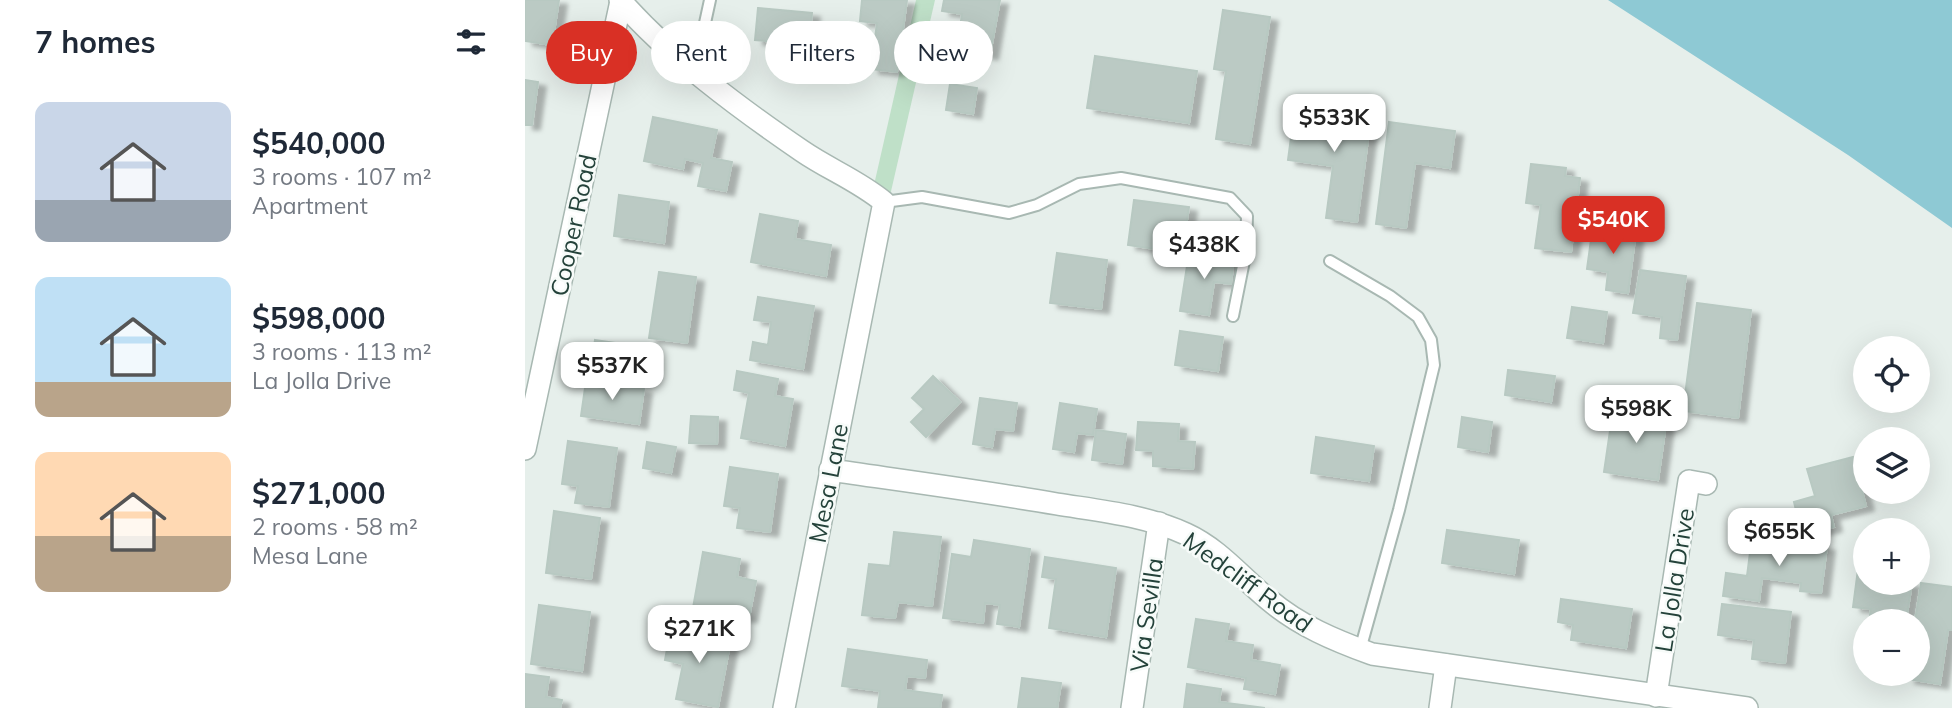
<!DOCTYPE html>
<meta charset="utf-8">
<style>
:root{--surface:#fff;--page:#f2f2f3;--text:#1f2937;--muted:#747a83;--accent:#d93025}
body{margin:0;font-family:Mulish,sans-serif;background:var(--page);color:var(--text);height:100vh;display:flex;flex-direction:column;font-size:26px;white-space:nowrap}
*{box-sizing:border-box;margin:0}
p{font-size:23px;color:var(--muted)}
.icon{flex:none;width:38px;height:38px;fill:none;stroke:currentColor;stroke-width:2;stroke-linecap:round;stroke-linejoin:round}
.map{position:relative;flex:1;overflow:hidden}
.sheet{display:flex;flex-direction:column;background:var(--surface);width:525px}
.sheet>*{flex:none}
.guide{position:absolute;left:21px;top:21px;width:665px;height:63px;display:flex;gap:14px}
.controls{position:absolute;left:1328px;top:336px;display:grid;gap:14px}
.controls a{display:grid;place-items:center;width:77px;height:77px;border-radius:50%;background:var(--surface);box-shadow:0 7px 28px #0002;font-size:35px}
.price{position:absolute;translate:-50% -60px;padding:0 16px;border-radius:14px;background:#fff;color:#222;font-size:23px;line-height:46px;filter:drop-shadow(0 2px 4px #0008)}
.price::after{content:'';position:absolute;left:50%;top:42px;width:21px;height:16px;margin-left:-10px;background:inherit;clip-path:polygon(0 0,100% 0,50% 100%)}
.price.current{background:var(--accent);color:#fff}
ul{padding:0;list-style:none}
li{display:flex;align-items:center;gap:21px;height:175px;padding:0 35px}
li span{display:grid;place-items:center;flex:none;width:196px;height:140px;border-radius:14px;color:#555}
li>.icon{margin-inline-start:auto}
span .icon{width:84px;height:84px;fill:#fffc;stroke-width:1}
li b{font-size:30px}
h2{display:flex;justify-content:space-between;align-items:center;height:84px;padding:0 35px;font-size:30px}
.pill{padding:0 24px;border-radius:32px;background:var(--surface);box-shadow:0 7px 28px #0002;font-size:24px;line-height:63px}
.pill.current{background:var(--accent);color:#fff}
main{display:flex;flex:1;min-height:0}
.map>svg:first-child{display:block}
.green{fill:#bfe0c8}
.water{fill:#8ec9d4}
.building{fill:#bbcac4;stroke:#b8c9c2;stroke-width:2;filter:url(#shadow)}
.lines{fill:none;stroke-linecap:round;stroke-linejoin:round}
.lane-casing{stroke:#a8b8b2;stroke-width:14}
.street-casing{stroke:#a8b8b2;stroke-width:24}
.lane{stroke:#fff;stroke-width:10}
.street{stroke:#fff;stroke-width:21}
.labels{text-anchor:middle;dominant-baseline:central;stroke-width:5;stroke-linejoin:round;paint-order:stroke}
.street-label{font-size:24px;fill:#24423a;stroke:#f7fbf9}
</style>
<main>
<section class="sheet">
<h2>7 homes<svg class="icon" aria-label="filters" viewBox="0 0 24 24"><path d="M4 7h16M4 17h16"/><circle cx="9" cy="7" r="2"/><circle cx="15" cy="17" r="2"/></svg></h2>
<ul>
<li><span style="background:linear-gradient(#c9d6e8 70%,#9aa5b1 0)"><svg class="icon" aria-label="home" viewBox="0 0 24 24"><path d="M3 11l9-7 9 7M6 9v11h12V9"/></svg></span><div><b>$540,000</b><p>3 rooms · 107 m²</p><p>Apartment</p></div></li>
<li><span style="background:linear-gradient(#bfe0f5 75%,#b9a48a 0)"><svg class="icon" aria-label="home" viewBox="0 0 24 24"><path d="M3 11l9-7 9 7M6 9v11h12V9"/></svg></span><div><b>$598,000</b><p>3 rooms · 113 m²</p><p>La Jolla Drive</p></div></li>
<li><span style="background:linear-gradient(#ffd9b3 60%,#b9a48a 0)"><svg class="icon" aria-label="home" viewBox="0 0 24 24"><path d="M3 11l9-7 9 7M6 9v11h12V9"/></svg></span><div><b>$271,000</b><p>2 rooms · 58 m²</p><p>Mesa Lane</p></div></li>
</ul>
</section>
<div class="map">
<svg width="1427" height="708" viewBox="0 0 1427 708">
<defs>
<filter id="shadow"><feDropShadow dx="8" dy="4.5" stdDeviation="2" flood-color="#0004"/></filter>
</defs>
<rect width="100%" height="100%" fill="#e6efeb"/>
<!-- green -->
<path class="green" d="M391 0H410L364 200 349 185Z"/>
<!-- water -->
<path class="water" d="M1083 0H1427V228L1323 155Z"/>
<!-- building -->
<g class="building">
<path d="M0 0H34L27 45 0 41Z"/>
<path d="M337 0H382L372 72 346 69 352 23 335 21Z"/>
<path d="M419 0H475L465 55 432 49 437 14 417 11Z"/>
<path d="M233 8 287 13 284 45 230 40Z"/>
<path d="M698 10 745 17 725 144 691 139 701 71 689 69Z"/>
<path d="M570 56 672 71 664 123 562 108Z"/>
<path d="M0 80 13 82 7 125H0Z"/>
<path d="M425 84 452 88 448 114 421 110Z"/>
<path d="M770 107 846 117 832 222 801 218 808 166 763 160Z"/>
<path d="M128 117 192 130 186 158 207 162 201 191 173 186 178 163 160 159 158 169 119 161Z"/>
<path d="M864 122 930 131 925 168 890 163 881 228 851 224Z"/>
<path d="M1006 164 1041 168 1040 176 1055 178 1046 252 1010 248 1016 205 1001 203Z"/>
<path d="M94 195 144 202 139 243 89 236Z"/>
<path d="M609 200 664 207 657 253 603 245Z"/>
<path d="M235 214 273 221 270 239 306 245 301 276 226 262Z"/>
<path d="M1068 225 1111 231 1103 293 1081 290 1083 272 1062 269Z"/>
<path d="M532 253 582 260 576 309 525 303Z"/>
<path d="M664 253 709 259 706 284 689 282 684 315 655 311Z"/>
<path d="M1115 270 1161 276 1152 340 1135 338 1137 317 1108 313Z"/>
<path d="M134 272 171 277 162 343 124 338Z"/>
<path d="M233 297 289 306 278 369 225 360 228 342 243 345 246 322 229 320Z"/>
<path d="M1172 303 1226 310 1213 418 1158 411Z"/>
<path d="M1047 307 1082 312 1078 343 1042 338Z"/>
<path d="M655 331 698 337 693 371 650 365Z"/>
<path d="M70 340 125 348 119 381 65 373Z"/>
<path d="M983 370 1030 376 1026 402 980 395Z"/>
<path d="M212 371 253 379 250 396 268 399 260 446 216 438 224 393 209 390Z"/>
<path d="M408 376 435 402 401 437 386 422 399 409 387 398Z"/>
<path d="M61 381 119 389 114 424 56 416Z"/>
<path d="M455 398 492 403 488 431 470 429 467 447 448 444Z"/>
<path d="M535 403 572 409 568 435 552 433 549 452 528 449Z"/>
<path d="M1088 410 1142 417 1133 480 1079 472Z"/>
<path d="M166 416 193 417 192 444 164 443Z"/>
<path d="M937 417 967 422 963 452 933 447Z"/>
<path d="M613 422 654 424 653 441 670 442 668 469 628 466V451L611 450Z"/>
<path d="M571 430 601 434 597 464 567 460Z"/>
<path d="M791 437 849 446 844 481 786 473Z"/>
<path d="M43 441 92 448 84 507 50 503 53 486 37 484Z"/>
<path d="M122 442 151 447 146 473 118 468Z"/>
<path d="M1328 457 1341 506 1306 515 1309 527 1277 535 1269 502 1290 496 1282 469Z"/>
<path d="M205 467 253 474 245 532 212 528 215 508 199 506Z"/>
<path d="M29 511 75 518 66 579 21 573Z"/>
<path d="M922 530 994 540 989 574 917 563Z"/>
<path d="M369 532 416 537 407 606 373 602 370 618 337 615 344 564 365 566Z"/>
<path d="M1227 537 1302 546 1296 593 1275 591 1276 583 1237 578 1234 601 1198 596 1201 573 1222 576Z"/>
<path d="M449 540 505 549 494 627 472 624 475 605 460 603 458 623 418 618 427 554 446 557Z"/>
<path d="M178 552 215 559 212 577 231 581 224 618 168 608Z"/>
<path d="M1335 554H1340V583H1387L1381 621H1344L1346 609 1328 607Z"/>
<path d="M520 557 591 568 581 637 524 628 531 579 517 577Z"/>
<path d="M1396 583 1427 587V630H1423L1415 684 1382 679 1383 674H1393V621H1390Z"/>
<path d="M1036 599 1107 609 1101 648 1046 640 1048 625 1033 622Z"/>
<path d="M1197 604 1266 612 1260 663 1227 659 1229 640 1193 635Z"/>
<path d="M14 605 65 612 57 671 6 664Z"/>
<path d="M671 619 704 624 701 641 728 645 726 660 755 665 750 694 719 689 721 678 663 667Z"/>
<path d="M146 628 206 639 193 707 151 699 158 664 140 660Z"/>
<path d="M323 649 402 660 400 678 382 676 380 690 417 695 415 708H353L355 691 317 686Z"/>
<path d="M0 674 24 677 21 697 37 700 35 708H0Z"/>
<path d="M497 678 536 683 532 708H493Z"/>
<path d="M662 684 696 689 694 702 740 708H659Z"/>
</g>
<g class="lines">
<defs>
<g id="lane">
<path d="M170 69 185 0"/>
<path d="M359 202 397 197 484 213 512 205 554 184 596 178 705 198 722 216 721 251 708 316"/>
<path d="M805 261 865 296 893 317 906 340 909 365 874 510 835 650"/>
</g>
<g id="street">
<path d="M95 0C145 57 214 108 277 151 303 169 334 181 359 202L259 708"/>
<path d="M0 449 96 1"/>
<path d="M305 470C381 481 457 491 532 504 576 511 620 515 661 534 694 549 716 577 744 600 775 626 809 640 847 654L1222 708"/>
<path d="M1131 696 1164 481 1181 484"/>
<path d="M607 708 634 523"/>
<path d="M915 708 921 665"/>
</g>
</defs>
<!-- lane casing -->
<use href="#lane" class="lane-casing"/>
<!-- street casing -->
<use href="#street" class="street-casing"/>
<!-- lane -->
<use href="#lane" class="lane"/>
<!-- street -->
<use href="#street" class="street"/>
</g>
<g class="labels">
<!-- street labels -->
<g class="street-label">
<text transform="translate(48 225) rotate(-78)">Cooper Road</text>
<text transform="translate(303 483) rotate(-79)">Mesa Lane</text>
<text transform="translate(1149 580) rotate(-81)">La Jolla Drive</text>
<text transform="translate(723 582) rotate(36)">Medcliff Road</text>
<text transform="translate(621 615) rotate(-82)">Via Sevilla</text>
</g>
</g>
</svg>
<div class="controls">
<a><svg class="icon" aria-label="locate" viewBox="0 0 24 24"><circle cx="12" cy="12" r="6"/><path d="M12 2v4M12 18v4M2 12h4M18 12h4"/></svg></a>
<a><svg class="icon" aria-label="layers" viewBox="0 0 24 24"><path d="M12 4l9 5-9 5-9-5zM3 14l9 5 9-5"/></svg></a>
<a>+</a>
<a>−</a>
</div>
<b class="price" style="left:809px;top:154px">$533K</b>
<b class="price current" style="left:1088px;top:256px">$540K</b>
<b class="price" style="left:679px;top:281px">$438K</b>
<b class="price" style="left:87px;top:402px">$537K</b>
<b class="price" style="left:1111px;top:445px">$598K</b>
<b class="price" style="left:1254px;top:568px">$655K</b>
<b class="price" style="left:174px;top:665px">$271K</b>
<div class="guide">
<a class="pill current">Buy</a>
<a class="pill">Rent</a>
<a class="pill">Filters</a>
<a class="pill">New</a>
</div>
</div>
</main>
